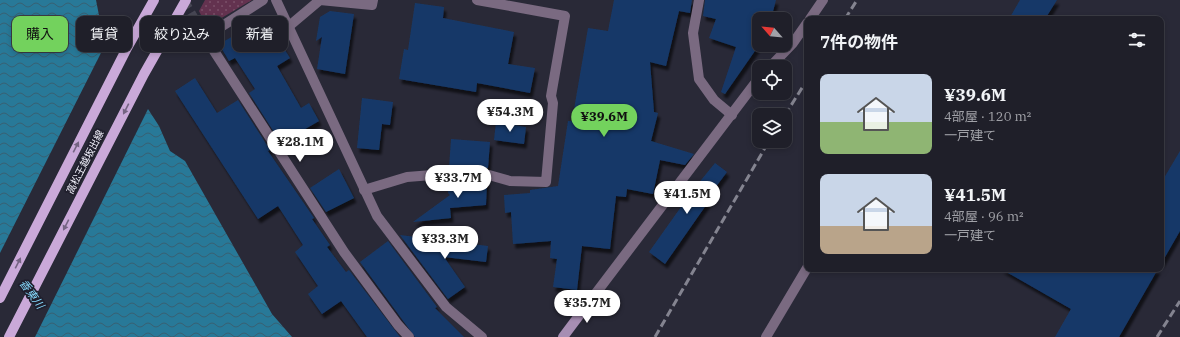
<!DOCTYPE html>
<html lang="ja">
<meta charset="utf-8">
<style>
:root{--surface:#1f1f29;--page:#272731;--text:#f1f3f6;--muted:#a1a2a8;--line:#3c3d46;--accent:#73d25d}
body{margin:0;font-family:"IBM Plex Serif","Noto Sans JP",serif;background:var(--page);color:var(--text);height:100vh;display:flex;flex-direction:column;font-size:15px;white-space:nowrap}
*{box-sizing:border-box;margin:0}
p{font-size:13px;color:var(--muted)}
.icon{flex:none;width:22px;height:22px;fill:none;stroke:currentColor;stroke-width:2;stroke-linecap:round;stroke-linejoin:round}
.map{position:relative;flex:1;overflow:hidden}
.side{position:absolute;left:804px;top:16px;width:360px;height:256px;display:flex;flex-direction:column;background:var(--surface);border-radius:8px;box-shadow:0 2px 6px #0003,0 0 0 1px var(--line)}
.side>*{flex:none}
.top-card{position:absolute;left:12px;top:16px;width:380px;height:36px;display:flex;gap:8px}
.needle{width:26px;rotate:297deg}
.buttons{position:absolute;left:752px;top:12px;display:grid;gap:8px}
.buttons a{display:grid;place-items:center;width:40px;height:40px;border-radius:8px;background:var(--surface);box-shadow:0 2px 6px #0003,0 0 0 1px var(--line);font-size:20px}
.price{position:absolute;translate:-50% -34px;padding:0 9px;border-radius:14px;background:#fff;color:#222;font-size:13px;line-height:26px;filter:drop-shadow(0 1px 2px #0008)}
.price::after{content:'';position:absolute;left:50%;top:24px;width:12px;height:9px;margin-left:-6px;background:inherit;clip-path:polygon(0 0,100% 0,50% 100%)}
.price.on{background:var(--accent);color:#111}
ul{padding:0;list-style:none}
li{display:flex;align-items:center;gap:12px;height:100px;padding:0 16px}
li span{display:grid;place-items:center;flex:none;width:112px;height:80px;border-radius:8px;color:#555}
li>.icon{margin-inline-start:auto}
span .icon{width:48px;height:48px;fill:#fffc;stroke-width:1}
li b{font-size:17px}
h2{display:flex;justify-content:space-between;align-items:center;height:48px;padding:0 16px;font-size:17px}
.tag{padding:0 14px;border-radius:8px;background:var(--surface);box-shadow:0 2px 6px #0003,0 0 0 1px var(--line);font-size:14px;line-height:36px}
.tag.on{background:var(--accent);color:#111}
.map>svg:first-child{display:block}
.park{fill:url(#park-dots)}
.water{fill:url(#water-waves)}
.pier{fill:#292937}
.building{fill:#173968;filter:url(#shadow)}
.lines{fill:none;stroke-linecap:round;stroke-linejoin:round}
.street-tunnel{stroke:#474754;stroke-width:10;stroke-dasharray:10 5;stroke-linecap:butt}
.street{stroke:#7a6a81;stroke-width:10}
.secondary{stroke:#a78eb3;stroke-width:10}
.primary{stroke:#caa9d9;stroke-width:10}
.rail{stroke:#848490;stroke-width:3;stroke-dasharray:8 4;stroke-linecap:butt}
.oneway{fill:#756483}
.labels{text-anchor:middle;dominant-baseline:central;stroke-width:3.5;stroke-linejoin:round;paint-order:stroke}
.street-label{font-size:10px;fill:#f0f0fa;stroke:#201f2d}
.water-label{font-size:11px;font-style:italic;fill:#86dafe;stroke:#201f2d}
</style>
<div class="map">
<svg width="1180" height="337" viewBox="0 0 1180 337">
<defs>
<pattern id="park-dots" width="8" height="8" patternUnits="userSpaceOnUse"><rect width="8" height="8" fill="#63324f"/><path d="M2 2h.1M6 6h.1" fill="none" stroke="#7a5069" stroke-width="1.8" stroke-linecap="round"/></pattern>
<pattern id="water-waves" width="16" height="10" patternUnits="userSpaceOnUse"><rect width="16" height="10" fill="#287998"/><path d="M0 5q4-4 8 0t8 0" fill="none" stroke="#386072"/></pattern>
<filter id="shadow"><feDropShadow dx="2.5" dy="4.5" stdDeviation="1" flood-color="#0009"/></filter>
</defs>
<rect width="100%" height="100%" fill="#292937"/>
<!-- park -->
<path class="park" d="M205 0H252L213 23 204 21 199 11Z"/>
<!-- water -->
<path class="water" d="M0 0H96L104 41 159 126 170 151 185 161 272 314 292 337H0Z"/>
<!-- pier -->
<path class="pier" d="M107 41 149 107 35 337H0V253Z"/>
<!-- building -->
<g class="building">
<path d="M614 0H692L690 13 679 11 666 66 650 62 654 112 658 113 651 141 694 154 685 165 660 160 653 194 627 189 626 197 616 196 610 249 582 246 577 290 553 287 557 259 550 258 551 241 513 244 511 212 505 213 504 195 530 193V190L558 186 568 121H572L588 28 608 31Z"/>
<path d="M705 0H776L771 19H759V42L757 48 725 94 721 92 736 47 709 38 716 19 703 16Z"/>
<path d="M1020 0H1057L1045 19H1009Z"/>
<path d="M415 3 444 7 443 18 514 32 508 64 535 68 530 93 477 83 476 92 399 79 404 49 408 50Z"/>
<path d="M330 11 354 14 345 74 317 69 322 37 316 41 320 17Z"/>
<path d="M266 20 290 58 277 66 301 108 309 103 319 121 281 143 249 93 255 89 235 58 229 61 219 44 237 34 239 37Z"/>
<path d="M195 78 217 113 238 100 270 150 268 151 314 218 312 219 330 245 327 247 346 272 349 270 400 337H367L341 301 322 314 308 294 318 286 295 252 303 245 278 206 258 219 175 91Z"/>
<path d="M362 98 393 102 390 125 382 124 379 150 357 148Z"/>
<path d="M496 122 526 127 524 144 494 140Z"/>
<path d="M451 139 490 142 488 168H449Z"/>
<path d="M1180 151V231L1161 264V183Z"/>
<path d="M715 163 727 172 706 200 709 201 665 264 649 252 693 190Z"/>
<path d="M339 169 354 198 326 212 310 188Z"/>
<path d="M449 181H487L486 205 450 208 451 218 413 222 450 195 448 193Z"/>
<path d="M400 235 488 246 486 262 444 257 465 287 448 299Z"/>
<path d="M388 241 437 307 435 308 464 337H415L360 262Z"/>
<path d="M1001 269H1158L1119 337H1055L1071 309Z"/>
</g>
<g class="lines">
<!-- street-tunnel -->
<path class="street-tunnel" d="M183 0 197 24"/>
<!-- street -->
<g class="street">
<path d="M263 0 205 37 344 252 398 325 409 337"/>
<path d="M276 0 377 216 446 307 482 337"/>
<path d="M699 0 693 33 699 79 714 100 732 115"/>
<path d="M810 19 823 0"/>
<path d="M197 24 205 37"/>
<path d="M288 27 320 0 372 5 373 0"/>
<path d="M770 67 793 43 807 23"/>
<path d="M364 190 407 177 445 174 489 175 510 181 546 182 553 103 551 96 565 16 477 0"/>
<path d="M593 297 759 78"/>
<path d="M766 337 807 268"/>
</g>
<!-- secondary -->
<path class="secondary" d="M563 337 593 297"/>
<!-- primary -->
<g class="primary">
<path d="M0 298 127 48 154 0"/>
<path d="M9 337 144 74 186 0"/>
</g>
<!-- rail -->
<g class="rail">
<path d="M845 19 857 0"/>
<path d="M785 115 807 80"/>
<path d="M655 337 769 141"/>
<path d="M1157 337 1180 301"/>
</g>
</g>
<!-- one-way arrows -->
<defs><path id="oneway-solid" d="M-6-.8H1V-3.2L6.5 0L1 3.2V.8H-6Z"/></defs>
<g class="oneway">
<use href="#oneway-solid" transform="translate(126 109) rotate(117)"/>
<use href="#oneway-solid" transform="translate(76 147) rotate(-63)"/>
<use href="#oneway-solid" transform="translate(66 225) rotate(117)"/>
<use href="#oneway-solid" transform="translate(18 263) rotate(-63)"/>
</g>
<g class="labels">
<!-- street labels -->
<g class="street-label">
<text transform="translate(85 162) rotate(-63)">高松王越坂出線</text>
</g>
<!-- water labels -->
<g class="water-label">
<text transform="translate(32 294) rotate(54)">香東川</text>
</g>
</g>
</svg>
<div class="buttons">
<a><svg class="needle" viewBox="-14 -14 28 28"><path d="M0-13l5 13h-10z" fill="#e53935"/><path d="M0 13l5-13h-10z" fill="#a1a2a8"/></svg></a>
<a><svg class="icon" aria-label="locate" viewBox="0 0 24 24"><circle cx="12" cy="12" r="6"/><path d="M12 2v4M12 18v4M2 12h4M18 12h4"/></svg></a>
<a><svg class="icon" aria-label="layers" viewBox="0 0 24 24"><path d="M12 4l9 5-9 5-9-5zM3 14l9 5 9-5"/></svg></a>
</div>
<b class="price" style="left:510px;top:133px">¥54.3M</b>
<b class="price on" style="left:604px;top:138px">¥39.6M</b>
<b class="price" style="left:300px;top:163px">¥28.1M</b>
<b class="price" style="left:458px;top:199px">¥33.7M</b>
<b class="price" style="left:687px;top:215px">¥41.5M</b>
<b class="price" style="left:445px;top:260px">¥33.3M</b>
<b class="price" style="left:587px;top:324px">¥35.7M</b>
<div class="top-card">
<a class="tag on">購入</a>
<a class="tag">賃貸</a>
<a class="tag">絞り込み</a>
<a class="tag">新着</a>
</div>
<section class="side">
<h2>7件の物件<svg class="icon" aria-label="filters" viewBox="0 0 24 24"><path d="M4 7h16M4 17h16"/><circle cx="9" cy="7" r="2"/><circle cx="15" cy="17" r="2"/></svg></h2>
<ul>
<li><span style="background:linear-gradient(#c9d6e8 60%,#8fb573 0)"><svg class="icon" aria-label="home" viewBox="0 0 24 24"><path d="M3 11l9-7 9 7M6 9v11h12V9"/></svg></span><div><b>¥39.6M</b><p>4部屋 · 120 m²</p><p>一戸建て</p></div></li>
<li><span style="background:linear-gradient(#c9d6e8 65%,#b9a48a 0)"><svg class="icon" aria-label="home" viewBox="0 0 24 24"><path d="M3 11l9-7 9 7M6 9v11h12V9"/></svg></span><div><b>¥41.5M</b><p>4部屋 · 96 m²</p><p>一戸建て</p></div></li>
</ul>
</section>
</div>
